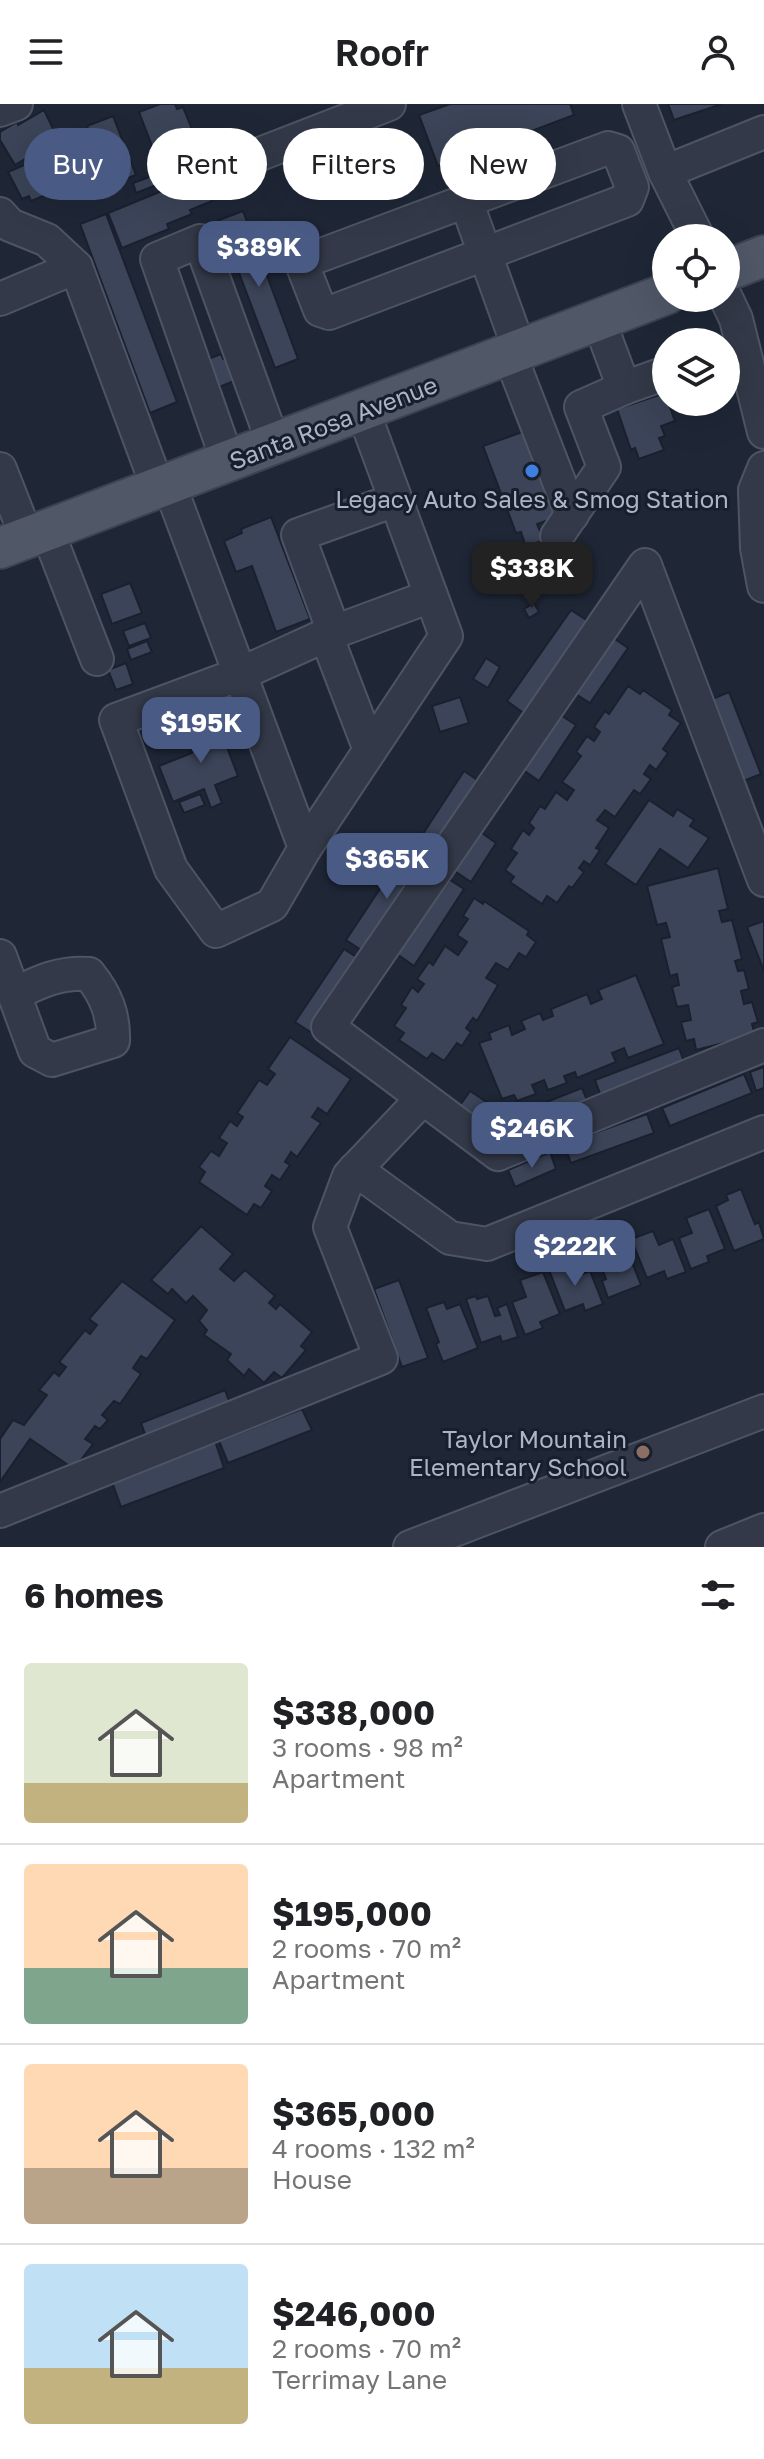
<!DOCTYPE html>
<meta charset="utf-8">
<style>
:root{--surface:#fff;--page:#f2f2f2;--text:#202124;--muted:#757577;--line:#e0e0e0;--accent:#495a85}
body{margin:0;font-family:"Golos Text",sans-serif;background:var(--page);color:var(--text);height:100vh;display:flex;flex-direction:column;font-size:30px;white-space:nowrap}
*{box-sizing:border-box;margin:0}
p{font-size:26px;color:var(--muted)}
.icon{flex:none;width:44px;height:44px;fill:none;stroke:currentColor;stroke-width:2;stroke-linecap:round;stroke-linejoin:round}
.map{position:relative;height:1443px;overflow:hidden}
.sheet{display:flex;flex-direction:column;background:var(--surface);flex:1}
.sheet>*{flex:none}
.hud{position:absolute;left:24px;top:24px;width:716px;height:72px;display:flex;gap:16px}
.fabs{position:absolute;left:652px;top:120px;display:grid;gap:16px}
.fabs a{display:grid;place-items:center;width:88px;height:88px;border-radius:50%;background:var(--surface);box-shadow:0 8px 32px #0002;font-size:40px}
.price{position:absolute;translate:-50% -68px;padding:0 18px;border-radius:16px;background:var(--accent);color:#fff;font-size:26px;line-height:52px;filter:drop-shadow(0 2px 4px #0008)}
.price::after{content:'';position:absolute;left:50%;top:48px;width:24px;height:18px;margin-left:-12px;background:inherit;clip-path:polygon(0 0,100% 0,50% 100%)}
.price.selected{background:#222;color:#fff}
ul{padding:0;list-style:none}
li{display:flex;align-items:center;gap:24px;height:200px;padding:0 24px}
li+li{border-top:2px solid var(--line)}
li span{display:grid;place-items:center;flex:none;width:224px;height:160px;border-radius:8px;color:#555}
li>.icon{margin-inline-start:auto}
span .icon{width:96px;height:96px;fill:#fffc;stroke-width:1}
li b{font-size:34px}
h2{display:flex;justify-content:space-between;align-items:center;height:96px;padding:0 24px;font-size:34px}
.tag{padding:0 28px;border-radius:36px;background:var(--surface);box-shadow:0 8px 32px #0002;font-size:28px;line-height:72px}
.tag.selected{background:var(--accent);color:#fff}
header{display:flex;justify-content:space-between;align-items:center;height:104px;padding:0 24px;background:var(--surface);font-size:36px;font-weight:600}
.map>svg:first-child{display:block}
.building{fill:#3b4458;stroke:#1a202e;stroke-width:2}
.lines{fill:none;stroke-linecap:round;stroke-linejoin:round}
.minor-casing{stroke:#4d5463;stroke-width:36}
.major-casing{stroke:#3c4251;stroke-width:44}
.minor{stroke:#333948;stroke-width:32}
.major{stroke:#505868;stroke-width:40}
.shop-dot{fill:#3f7fe0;stroke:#181f2c;stroke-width:3}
.education-dot{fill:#8d6e63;stroke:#181f2c;stroke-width:3}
.labels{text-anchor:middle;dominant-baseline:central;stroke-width:6;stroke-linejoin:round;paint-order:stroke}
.street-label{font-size:24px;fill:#adb4c5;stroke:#181f2c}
.poi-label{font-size:24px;fill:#adb4c5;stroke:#181f2c}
</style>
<header><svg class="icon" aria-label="menu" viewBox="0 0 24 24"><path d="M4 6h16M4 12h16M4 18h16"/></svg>Roofr<svg class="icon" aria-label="person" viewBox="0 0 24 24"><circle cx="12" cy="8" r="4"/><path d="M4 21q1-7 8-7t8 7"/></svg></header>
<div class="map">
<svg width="764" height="1443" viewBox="0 0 764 1443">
<rect width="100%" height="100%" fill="#1f2737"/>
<!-- building -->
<g class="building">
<path d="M160 0H175L177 5 183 3 194 30 199 29 205 45 194 50 196 55 162 68 139 8Z"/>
<path d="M450 0H570L574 11 438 62 419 11Z"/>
<path d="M668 0H722L674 16Z"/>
<path d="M44 6 58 35 15 61 0 36V28L17 18 18 21Z"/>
<path d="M113 12 136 71 110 81 87 22Z"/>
<path d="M63 44 76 72 58 80 59 82 50 86 51 89 31 97 29 92 22 95 8 68Z"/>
<path d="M227 64 232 76 216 83 211 70Z"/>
<path d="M163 68 167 77 136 89 133 79Z"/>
<path d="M201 71 212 97 190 106 192 110 167 120 169 125 122 144 108 109Z"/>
<path d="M243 107 298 255 275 264 219 116Z"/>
<path d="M106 110 177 298 150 309 80 120Z"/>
<path d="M221 250 223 255 230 252 239 275 212 286 203 257Z"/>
<path d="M665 289 666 298H668L675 317 661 322 665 332 659 334 664 346 639 355 635 344 631 346 617 305Z"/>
<path d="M528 326 560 412 537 420 544 436 526 443 521 428 516 429 483 342Z"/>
<path d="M271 413 310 515 276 528 252 462 236 468 224 437 242 429 241 425Z"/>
<path d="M130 479 142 509 112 520 101 490Z"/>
<path d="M534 499 539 508 529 514 524 505Z"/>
<path d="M571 506 594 521 529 613 507 597Z"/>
<path d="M145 519 151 534 129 542 123 527Z"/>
<path d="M612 533 628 544 590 599 574 589Z"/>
<path d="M147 537 152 548 131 556 127 545Z"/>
<path d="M486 554 500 563 488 584 473 575Z"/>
<path d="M126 559 133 580 116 586 108 566Z"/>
<path d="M628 582 640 590 643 586 672 606 669 611 681 619 663 645 668 649 656 666 650 661 644 670 651 675 640 690 634 686 615 713 605 706 597 716 609 724 596 744 600 746 590 761 584 757 579 764 584 768 572 784 569 782 557 799 547 792 542 800 510 778 514 773 505 766 517 749 511 745 523 726 529 731 534 724 529 719 540 702 545 705 556 688 567 696 574 686 562 678 581 652 576 648 587 632 594 637 600 628 594 623 605 607 609 610Z"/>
<path d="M729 588 761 670 741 678 710 596Z"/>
<path d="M460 593 469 619 440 628 432 602Z"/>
<path d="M559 610 576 621 539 677 522 665Z"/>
<path d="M215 612 238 672 215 681 222 699 211 704 204 685 173 698 159 662 192 649 190 644 196 642 188 622Z"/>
<path d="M464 667 482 679 433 753 415 742Z"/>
<path d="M200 690 205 701 184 709 179 698Z"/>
<path d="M649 696 673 712 677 705 694 716 690 722 709 734 688 764 660 745 636 781 605 760Z"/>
<path d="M479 727 496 739 471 778 453 766Z"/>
<path d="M407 744 429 758 367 850 346 836Z"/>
<path d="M718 764 728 805 719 807 722 818 732 816 742 855 735 857 738 867 744 866 749 885 741 887 744 900 752 898 758 918 752 920 755 931 696 946 694 935 686 937 681 918 691 916 688 901 677 903 672 883 679 881 677 870 670 872 661 835 670 833 666 819 657 821 647 782Z"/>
<path d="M447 774 464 785 414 862 397 850Z"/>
<path d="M474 794 483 800 484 797 529 827 527 831 536 838 526 853 519 849 508 866 496 859 486 874 498 881 477 917 473 914 466 924 471 928 462 942 457 939 444 957 432 949 427 955 399 936 404 929 394 922 406 904 401 901 412 883 418 888 424 880 417 875 429 858 433 861 445 842 458 851 467 838 457 831 468 815 463 812Z"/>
<path d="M764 817V867L747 823Z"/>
<path d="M344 845 361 856 312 929 295 918Z"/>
<path d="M636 871 664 940 628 954 624 944 612 949 616 958 577 974 575 968 564 972 567 979 548 986 544 976 532 981 536 990 517 997 514 991 502 995 479 939 491 935 489 929 509 921 512 931 525 925 521 917 540 909 543 916 553 912 551 905 587 890 591 900 602 895 598 886Z"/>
<path d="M290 933 351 975 327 1010 318 1004 312 1013 321 1019 297 1053 291 1048 285 1058 290 1061 280 1076 272 1071 265 1082 272 1087 261 1104 254 1100 247 1111 199 1078 205 1068 199 1063 211 1047 219 1052 227 1039 219 1034 230 1017 237 1022 243 1013 237 1009 259 976 267 981 275 970 268 965Z"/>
<path d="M679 944 686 963 602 995 595 976Z"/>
<path d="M764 963V984L756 987 750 968Z"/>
<path d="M744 970 752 989 670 1022 662 1004Z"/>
<path d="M582 984 589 1001 546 1018 539 1001Z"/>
<path d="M470 987 506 1011 494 1028 458 1004Z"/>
<path d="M647 1010 654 1029 571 1059 564 1040Z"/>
<path d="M550 1048 556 1065 515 1083 508 1066Z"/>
<path d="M741 1085 755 1120 759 1118 764 1135 734 1147 716 1102 728 1096 726 1091Z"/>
<path d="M709 1105 725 1145 707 1152 709 1158 691 1165 679 1134 692 1129 686 1114Z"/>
<path d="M201 1122 233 1150 220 1165 234 1177 245 1166 275 1192 269 1199 276 1205 280 1200 312 1228 301 1242 306 1246 282 1274 274 1268 264 1279 249 1265 244 1272 227 1256 231 1250 204 1231 207 1226 199 1217 207 1206 193 1192 186 1199 172 1185 168 1190 151 1176Z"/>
<path d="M653 1127 659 1141 673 1135 686 1168 667 1175 664 1167 647 1174 631 1135Z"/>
<path d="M609 1136 612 1143 624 1138 641 1181 608 1194 602 1177 606 1175 593 1142Z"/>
<path d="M571 1157 577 1172 590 1167 603 1200 585 1207 583 1200 565 1207 549 1166Z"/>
<path d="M543 1168 560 1210 540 1218 543 1224 525 1231 512 1198 526 1193 520 1176Z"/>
<path d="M399 1176 428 1254 402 1263 374 1185Z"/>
<path d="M122 1177 175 1216 147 1255 141 1252 133 1264 141 1270 120 1300 114 1297 102 1311 108 1316 100 1325 95 1322 85 1335 93 1340 74 1365 30 1335 0 1378V1335L13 1316 24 1321 47 1291 39 1286 54 1268 59 1272 66 1263 59 1258 85 1226 90 1230 97 1221 89 1215Z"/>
<path d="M476 1192 477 1195 488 1192 495 1212 500 1211 497 1204 507 1200 518 1233 502 1238 500 1232 481 1239 466 1195Z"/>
<path d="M444 1198 447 1205 460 1200 478 1244 443 1258 436 1240 439 1238 426 1204Z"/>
<path d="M225 1286 232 1305 148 1338 141 1319Z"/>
<path d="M302 1305 312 1326 228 1359 219 1337Z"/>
<path d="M215 1337 224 1364 121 1403 112 1378Z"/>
</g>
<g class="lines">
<defs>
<g id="minor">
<path d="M639 0 665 68 698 134"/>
<path d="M0 6 16 0"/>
<path d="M608 44 618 47 632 83 627 96 329 209 320 206 304 165 308 156Z"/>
<path d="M260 50 389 0"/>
<path d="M665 68 764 28"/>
<path d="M466 97 520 247"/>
<path d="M0 110 10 121 47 136 76 163"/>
<path d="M726 194 736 215 764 328"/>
<path d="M0 195 76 163 158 384"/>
<path d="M599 217 624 284 663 270"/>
<path d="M510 251 572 411"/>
<path d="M228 358 157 155 200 137 274 341"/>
<path d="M764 364 755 386 757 444 764 482"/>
<path d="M0 365 27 434"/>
<path d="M169 380C214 501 260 622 305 744L272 801 216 827 171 765 116 616 240 570 326 531 370 646"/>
<path d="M47 426 97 555"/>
<path d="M557 432 604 363 581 303 624 284"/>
<path d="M334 528 298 431 395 396"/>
<path d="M326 531 431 492"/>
<path d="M305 744 446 532 363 307"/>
<path d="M764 776 645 461 328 923 498 1050 764 941"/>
<path d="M0 852 35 947 52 956 113 937C114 911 106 891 89 870 61 868 39 877 14 891"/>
<path d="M355 1065 450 1134 487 1140 764 1028"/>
<path d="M0 1407 381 1254 330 1123 349 1072 423 994"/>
<path d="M410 1443 764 1307"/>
<path d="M722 1443 764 1426"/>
</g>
<g id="major">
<path d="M726 167 764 152"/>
<path d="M0 444 666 190"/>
</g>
</defs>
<!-- minor casing -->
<use href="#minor" class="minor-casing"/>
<!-- major casing -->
<use href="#major" class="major-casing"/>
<!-- minor -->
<use href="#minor" class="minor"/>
<!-- major -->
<use href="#major" class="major"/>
</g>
<!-- markers -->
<circle class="shop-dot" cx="532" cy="367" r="8"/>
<circle class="education-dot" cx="643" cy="1348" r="8"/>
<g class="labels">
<!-- street labels -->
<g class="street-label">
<text transform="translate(333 318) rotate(-21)">Santa Rosa Avenue</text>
</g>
<!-- poi labels -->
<g class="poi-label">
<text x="532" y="394">Legacy Auto Sales &amp; Smog Station</text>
<text x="627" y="1334" text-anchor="end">Taylor Mountain<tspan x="627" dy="28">Elementary School</tspan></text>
</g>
</g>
</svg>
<div class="fabs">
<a><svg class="icon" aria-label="locate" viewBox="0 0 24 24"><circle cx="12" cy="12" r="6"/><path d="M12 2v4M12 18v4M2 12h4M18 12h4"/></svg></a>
<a><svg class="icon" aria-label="layers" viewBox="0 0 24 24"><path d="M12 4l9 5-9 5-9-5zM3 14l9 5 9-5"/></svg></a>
</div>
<b class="price" style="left:259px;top:185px">$389K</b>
<b class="price selected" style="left:532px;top:506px">$338K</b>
<b class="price" style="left:201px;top:661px">$195K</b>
<b class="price" style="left:387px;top:797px">$365K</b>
<b class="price" style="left:532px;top:1066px">$246K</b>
<b class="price" style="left:575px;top:1184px">$222K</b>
<div class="hud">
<a class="tag selected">Buy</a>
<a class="tag">Rent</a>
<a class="tag">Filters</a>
<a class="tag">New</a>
</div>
</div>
<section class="sheet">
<h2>6 homes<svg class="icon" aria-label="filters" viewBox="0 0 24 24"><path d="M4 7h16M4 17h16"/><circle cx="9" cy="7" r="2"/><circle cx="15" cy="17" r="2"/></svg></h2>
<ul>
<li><span style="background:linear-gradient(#dfe7d0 75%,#c2b280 0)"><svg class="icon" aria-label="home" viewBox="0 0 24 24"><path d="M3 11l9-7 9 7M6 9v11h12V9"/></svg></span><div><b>$338,000</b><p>3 rooms · 98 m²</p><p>Apartment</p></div></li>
<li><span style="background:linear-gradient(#ffd9b3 65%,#7fa58c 0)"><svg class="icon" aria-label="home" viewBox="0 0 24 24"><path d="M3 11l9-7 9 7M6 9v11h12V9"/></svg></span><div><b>$195,000</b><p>2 rooms · 70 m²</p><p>Apartment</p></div></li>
<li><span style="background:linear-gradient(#ffd9b3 65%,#b9a48a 0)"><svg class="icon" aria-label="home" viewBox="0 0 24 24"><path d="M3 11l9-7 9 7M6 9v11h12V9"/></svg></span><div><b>$365,000</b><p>4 rooms · 132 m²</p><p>House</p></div></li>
<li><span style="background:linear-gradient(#bfe0f5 65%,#c2b280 0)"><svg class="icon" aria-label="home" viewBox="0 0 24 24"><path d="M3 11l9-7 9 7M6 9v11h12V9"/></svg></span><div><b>$246,000</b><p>2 rooms · 70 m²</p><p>Terrimay Lane</p></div></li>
</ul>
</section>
